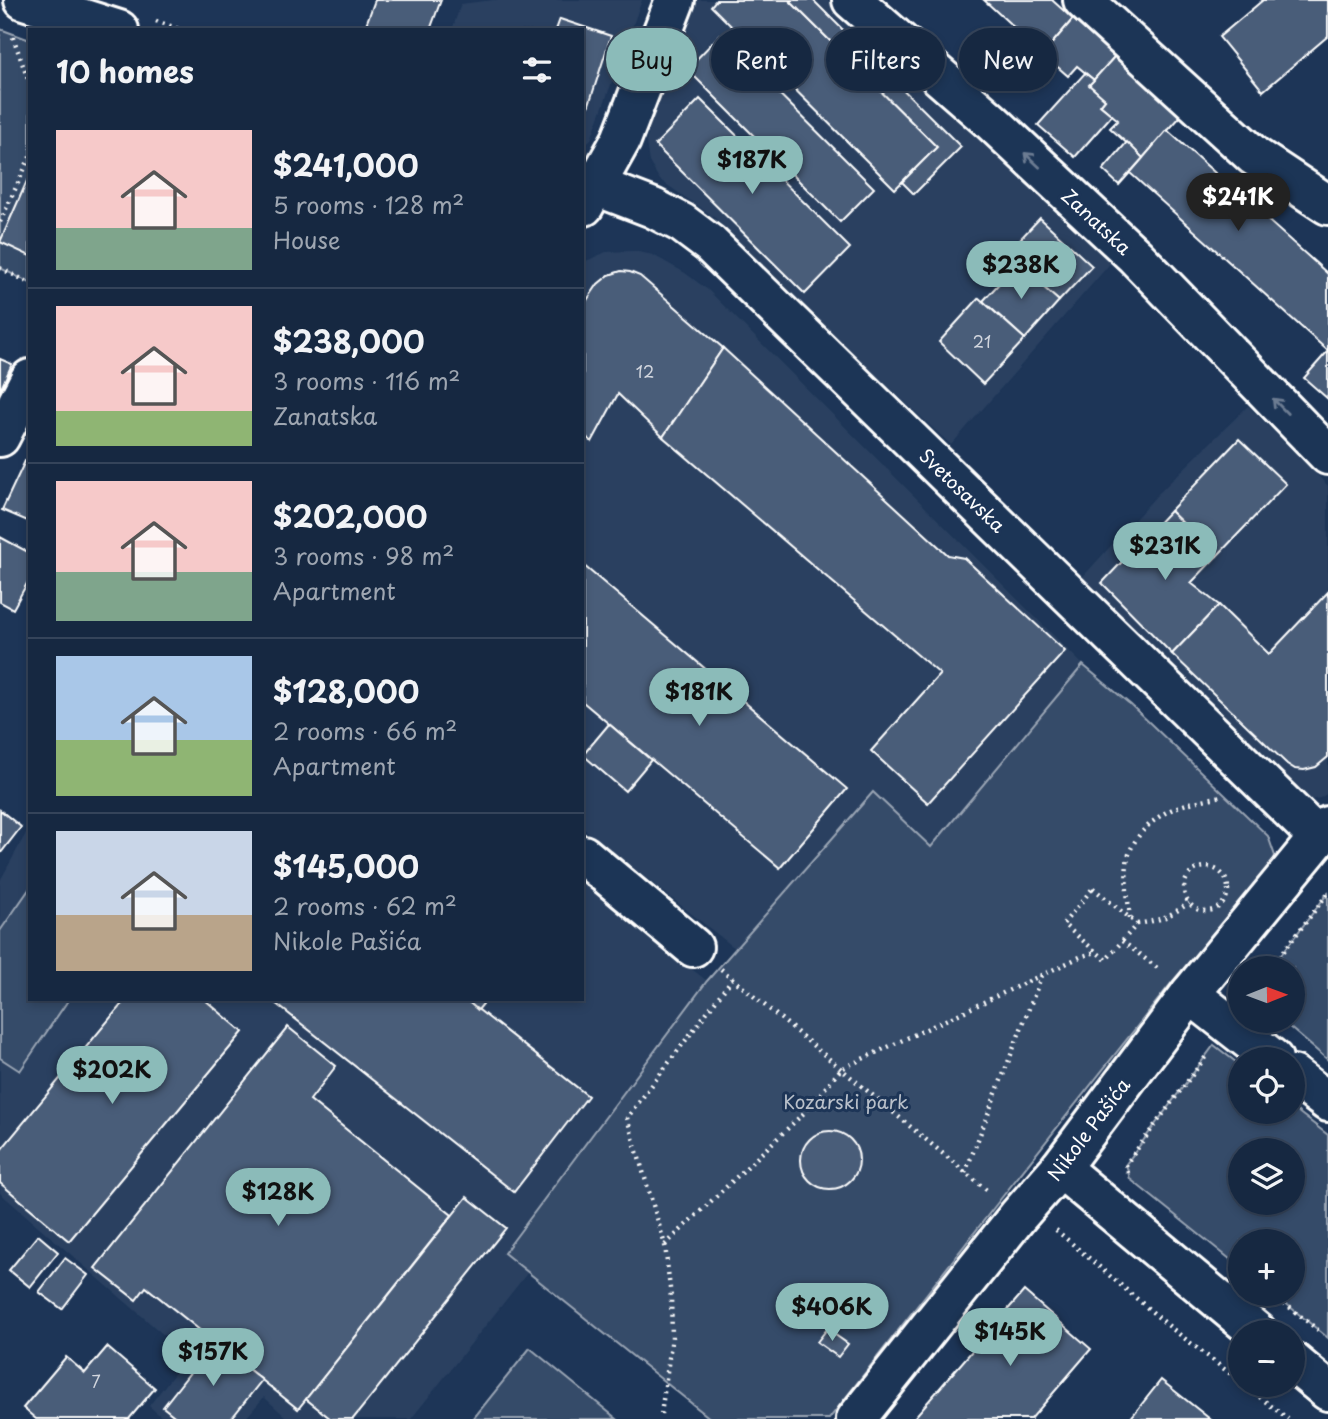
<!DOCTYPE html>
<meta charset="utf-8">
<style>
:root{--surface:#162841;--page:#23344c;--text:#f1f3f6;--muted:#9ea6b1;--line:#35445a;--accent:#8bbbb9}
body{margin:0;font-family:"Playpen Sans",sans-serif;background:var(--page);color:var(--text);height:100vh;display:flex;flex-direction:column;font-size:26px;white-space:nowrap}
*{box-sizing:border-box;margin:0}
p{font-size:23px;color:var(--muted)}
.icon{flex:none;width:38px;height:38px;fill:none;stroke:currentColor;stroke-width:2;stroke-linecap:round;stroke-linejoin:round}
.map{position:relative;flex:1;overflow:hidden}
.side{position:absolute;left:28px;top:28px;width:556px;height:973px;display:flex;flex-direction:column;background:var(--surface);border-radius:0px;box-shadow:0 4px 10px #0003,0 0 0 2px var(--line)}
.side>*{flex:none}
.guide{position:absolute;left:606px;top:28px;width:616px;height:63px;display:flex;gap:14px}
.needle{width:46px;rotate:89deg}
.tools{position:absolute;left:1228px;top:956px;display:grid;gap:14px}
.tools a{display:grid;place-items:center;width:77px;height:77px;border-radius:50%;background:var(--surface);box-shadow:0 4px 10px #0003,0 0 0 2px var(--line);font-size:35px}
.price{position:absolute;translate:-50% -60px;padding:0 16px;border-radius:24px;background:var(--accent);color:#111;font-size:23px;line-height:46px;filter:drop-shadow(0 2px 4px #0008)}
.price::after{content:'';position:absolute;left:50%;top:42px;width:21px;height:16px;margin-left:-10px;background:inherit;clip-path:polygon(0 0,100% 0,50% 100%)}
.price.current{background:#222;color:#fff}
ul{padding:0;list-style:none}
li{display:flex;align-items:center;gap:21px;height:175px;padding:0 28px}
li+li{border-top:2px solid var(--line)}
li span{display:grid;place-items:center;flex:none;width:196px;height:140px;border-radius:0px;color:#555}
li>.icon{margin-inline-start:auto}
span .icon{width:84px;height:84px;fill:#fffc;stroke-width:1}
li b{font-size:30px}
h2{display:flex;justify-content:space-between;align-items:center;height:84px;padding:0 28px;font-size:30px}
.tag{padding:0 24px;border-radius:32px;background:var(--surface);box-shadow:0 4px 10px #0003,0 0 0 2px var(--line);font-size:24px;line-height:63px}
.tag.current{background:var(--accent);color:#111}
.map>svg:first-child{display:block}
.built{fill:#2a4161}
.green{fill:#364b69;stroke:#9aa5b4;stroke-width:2;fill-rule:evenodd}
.building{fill:#4a5d79;stroke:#fff;stroke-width:2}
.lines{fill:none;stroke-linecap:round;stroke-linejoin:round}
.minor-casing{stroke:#fff;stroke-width:44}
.path{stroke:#fff;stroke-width:4.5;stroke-dasharray:2 5;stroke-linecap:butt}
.minor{stroke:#1d3557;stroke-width:38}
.oneway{stroke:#6c7c92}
.labels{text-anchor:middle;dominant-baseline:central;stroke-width:6;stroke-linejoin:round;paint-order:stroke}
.number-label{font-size:16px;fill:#d2d6de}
.street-label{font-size:19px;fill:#fff;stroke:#1d3557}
.park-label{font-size:19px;fill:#b9c0ca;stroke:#1d3557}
</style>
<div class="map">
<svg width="1328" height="1419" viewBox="0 0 1328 1419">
<rect width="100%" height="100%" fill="#1d3557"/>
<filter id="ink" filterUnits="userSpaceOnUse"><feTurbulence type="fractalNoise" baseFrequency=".0143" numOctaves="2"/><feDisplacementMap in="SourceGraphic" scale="14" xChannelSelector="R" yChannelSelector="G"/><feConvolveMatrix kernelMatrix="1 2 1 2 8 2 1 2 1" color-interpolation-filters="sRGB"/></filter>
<g filter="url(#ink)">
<!-- built -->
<g class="built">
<path d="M494 0H642L591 139 583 146V30H452L461 4Z"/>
<path d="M697 0H828L1115 258 951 445 807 311 714 217 660 180 649 162 646 142 655 107Z"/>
<path d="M633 251 653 255 685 273 708 290 1083 665 931 847 873 793 736 949 583 828V264L584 262 606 252Z"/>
<path d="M1248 406 1328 486V793L1320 798 1305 801 1079 581 1158 494Z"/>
<path d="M30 826V999H583V884L707 981 504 1253 529 1271 411 1419H288L264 1397 245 1419H164L149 1406 188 1356 0 1193V881Z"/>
</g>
<!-- green -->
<g class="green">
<path d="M0 29 30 40V283L0 268Z"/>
<path d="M1083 665 1131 705 1268 836 1275 856 1273 863 1173 981 999 1201 829 1419H711L504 1253 707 981 873 792 931 847Z"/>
<path d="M30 888V999H69L20 1071 0 1058V931Z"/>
<path d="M1328 893V1060L1281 1020H1293V968H1271Z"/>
<path d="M1214 1045 1241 1066V1111H1293V1108L1328 1135V1338L1273 1293H1293V1241H1241V1268L1130 1179 1126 1164ZM1241 1150H1293V1202H1241Z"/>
<path d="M530 1348 617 1419H473Z"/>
</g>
<!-- building -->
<g class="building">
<path d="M375 0H441L430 30H364Z"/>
<path d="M716 0H789L937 147 895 189 711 6Z"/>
<path d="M789 0H813L961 147 914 194 902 182 937 147Z"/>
<path d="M984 0H1052L1073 19 1043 54Z"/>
<path d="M1263 0H1328V36L1263 91 1219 37Z"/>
<path d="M560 19 611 36 583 123V30H556Z"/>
<path d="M1073 19 1115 56 1094 80 1077 66 1068 76 1043 54Z"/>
<path d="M720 35 874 188 840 222 687 69Z"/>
<path d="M1115 56 1181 116 1143 158 1110 128 1118 120 1100 105 1105 99 1089 85Z"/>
<path d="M1085 73 1094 80 1089 85 1105 99 1100 105 1112 115 1075 157 1038 125Z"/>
<path d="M700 99 850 248 805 294 655 145Z"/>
<path d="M1167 130 1328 274V351L1130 173Z"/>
<path d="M1127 142 1143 158 1119 185 1103 170Z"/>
<path d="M27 181 30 182V256L0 242Z"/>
<path d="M1040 218 1092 266 1059 301 1006 254Z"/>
<path d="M1017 264 1059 301 1025 339 983 301Z"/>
<path d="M621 271 630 272 640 276 723 348 663 437 618 394 592 442 583 434V306L598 284 609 275Z"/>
<path d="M979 298 1025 339 983 384 939 342Z"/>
<path d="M723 348 948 555 964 558 1065 651 928 803 871 751 940 674 663 437Z"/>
<path d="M1328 351V399L1304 378Z"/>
<path d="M0 359 12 364 0 391Z"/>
<path d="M1239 439 1286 484 1217 556 1170 511Z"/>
<path d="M25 461 30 463V522L2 510Z"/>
<path d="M1170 511 1217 556 1191 583 1219 605 1172 654 1102 583Z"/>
<path d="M0 537 30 553V578L13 609 0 602Z"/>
<path d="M583 565 847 789 780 868 583 702Z"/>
<path d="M1328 592V757L1316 767 1304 770 1295 769 1287 764 1172 654 1219 605 1269 654Z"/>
<path d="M609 724 651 760 625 791 583 755Z"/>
<path d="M0 810 21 827 0 854Z"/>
<path d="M126 999H204L243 1032 69 1241 0 1183V1151Z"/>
<path d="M270 999H465L588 1096 514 1192Z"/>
<path d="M465 999H487L478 1010Z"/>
<path d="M288 1027 336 1066 310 1100 452 1215 298 1409 146 1287 136 1300 95 1268Z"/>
<circle cx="830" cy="1160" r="29"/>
<path d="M467 1197 506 1228 353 1419H331L306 1399Z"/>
<path d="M38 1235 58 1252 30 1287 9 1270Z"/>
<path d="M65 1258 88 1275 62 1309 39 1292Z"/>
<path d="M1024 1291 1091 1349 1031 1419H913Z"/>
<path d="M827 1329 848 1344 838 1357 817 1342Z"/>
<path d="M214 1342 262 1380 231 1419H178L163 1407Z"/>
<path d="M107 1347 155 1388 129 1419H36L23 1408 66 1357 85 1373Z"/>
<path d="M1161 1380 1210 1419H1130Z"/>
</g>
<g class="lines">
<defs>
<g id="minor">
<path d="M24 0 119 30"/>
<path d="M852 0 992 122 1135 256 1328 455"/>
<path d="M1083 0 1254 156 1328 205"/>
<path d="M583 181 653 208 682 223 710 244 1318 837"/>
<path d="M584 206 621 140 675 0"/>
<path d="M0 437 30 379"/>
<path d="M583 855 693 947"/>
<path d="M1190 994 1273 1059"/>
<path d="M1293 1075 1328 1102"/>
<path d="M1060 1168 1257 1332"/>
<path d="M1293 1362 1328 1391"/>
<path d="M856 1419 1018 1216 1060 1168 1190 994 1328 826"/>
</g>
</defs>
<!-- minor casing -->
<use href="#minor" class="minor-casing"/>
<!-- path -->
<g class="path">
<path d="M156 21 182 30"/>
<path d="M13 37 30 85"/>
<path d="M0 222 30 157"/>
<path d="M0 268 30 283"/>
<circle cx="1206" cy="889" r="22"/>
<path d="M1093 888 1137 924 1106 960 1063 924Z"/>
<path d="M1130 918C1128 900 1125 882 1127 864 1129 842 1147 824 1165 813 1182 803 1204 800 1222 796"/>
<path d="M1137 924C1162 920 1168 917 1189 903"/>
<path d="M1122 941 1160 970"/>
<path d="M1271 968 1328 893"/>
<path d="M721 969 989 1192"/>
<path d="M965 1173 1042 975"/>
<path d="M1128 1173 1126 1164 1207 1055"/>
<path d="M1056 1230 1170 1327 1241 1382"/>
<path d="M665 1245 806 1111 841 1069 1080 957 1096 952"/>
<path d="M1284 1303 1318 1330"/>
<path d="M1243 1384 1288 1419"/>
<path d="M661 1414 672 1337 671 1297 665 1245 627 1118 732 979"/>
</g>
<!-- minor -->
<use href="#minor" class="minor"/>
</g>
<!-- one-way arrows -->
<defs><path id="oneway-shaft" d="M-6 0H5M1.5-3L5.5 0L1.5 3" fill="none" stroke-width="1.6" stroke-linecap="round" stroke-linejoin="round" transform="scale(1.75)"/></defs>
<g class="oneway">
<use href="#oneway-shaft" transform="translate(1032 160) rotate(-137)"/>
<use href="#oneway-shaft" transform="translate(1280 406) rotate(-134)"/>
</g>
</g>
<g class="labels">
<!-- number labels -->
<g class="number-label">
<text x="982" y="341">21</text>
<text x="645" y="371">12</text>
<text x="96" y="1381">7</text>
</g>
<!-- street labels -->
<g class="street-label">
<text transform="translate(1097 221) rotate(43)">Zanatska</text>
<text transform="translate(963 490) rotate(44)">Svetosavska</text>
<text transform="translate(1088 1129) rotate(-53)">Nikole Pašića</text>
</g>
<!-- park labels -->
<g class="park-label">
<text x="846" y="1101">Kozarski park</text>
</g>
</g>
</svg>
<div class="tools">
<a><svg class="needle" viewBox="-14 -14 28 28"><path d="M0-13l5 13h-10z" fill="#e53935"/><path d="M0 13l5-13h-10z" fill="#9ea6b1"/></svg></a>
<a><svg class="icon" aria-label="locate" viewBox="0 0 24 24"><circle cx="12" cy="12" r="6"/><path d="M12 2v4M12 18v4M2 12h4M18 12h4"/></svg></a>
<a><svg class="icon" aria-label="layers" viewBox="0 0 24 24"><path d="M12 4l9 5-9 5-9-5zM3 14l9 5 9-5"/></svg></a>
<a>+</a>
<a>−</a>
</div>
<b class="price" style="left:752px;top:196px">$187K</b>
<b class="price current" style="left:1238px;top:233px">$241K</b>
<b class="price" style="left:1021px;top:301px">$238K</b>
<b class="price" style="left:1165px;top:582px">$231K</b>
<b class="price" style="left:699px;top:728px">$181K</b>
<b class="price" style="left:112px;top:1106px">$202K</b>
<b class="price" style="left:278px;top:1228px">$128K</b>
<b class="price" style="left:832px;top:1343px">$406K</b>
<b class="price" style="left:1010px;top:1368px">$145K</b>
<b class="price" style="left:213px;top:1388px">$157K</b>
<div class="guide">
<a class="tag current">Buy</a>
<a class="tag">Rent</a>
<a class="tag">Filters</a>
<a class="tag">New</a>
</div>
<section class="side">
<h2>10 homes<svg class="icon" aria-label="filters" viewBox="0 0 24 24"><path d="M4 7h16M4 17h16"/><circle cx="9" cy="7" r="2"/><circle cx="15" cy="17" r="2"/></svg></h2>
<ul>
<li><span style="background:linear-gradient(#f6c9c9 70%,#7fa58c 0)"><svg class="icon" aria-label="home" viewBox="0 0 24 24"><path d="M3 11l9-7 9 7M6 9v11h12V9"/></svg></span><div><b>$241,000</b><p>5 rooms · 128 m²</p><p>House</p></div></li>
<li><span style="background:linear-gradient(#f6c9c9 75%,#8fb573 0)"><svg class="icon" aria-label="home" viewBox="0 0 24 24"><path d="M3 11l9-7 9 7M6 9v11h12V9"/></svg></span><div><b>$238,000</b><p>3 rooms · 116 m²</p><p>Zanatska</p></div></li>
<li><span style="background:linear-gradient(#f6c9c9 65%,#7fa58c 0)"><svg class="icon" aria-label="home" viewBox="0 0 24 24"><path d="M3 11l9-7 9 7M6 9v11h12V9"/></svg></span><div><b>$202,000</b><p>3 rooms · 98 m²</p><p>Apartment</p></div></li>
<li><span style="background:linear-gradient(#a9c7e8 60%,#8fb573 0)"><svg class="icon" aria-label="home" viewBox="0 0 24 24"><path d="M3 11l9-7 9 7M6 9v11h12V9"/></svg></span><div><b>$128,000</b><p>2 rooms · 66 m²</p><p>Apartment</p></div></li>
<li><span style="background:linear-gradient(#c9d6e8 60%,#b9a48a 0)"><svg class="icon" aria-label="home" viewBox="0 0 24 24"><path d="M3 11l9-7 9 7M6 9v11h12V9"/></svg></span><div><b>$145,000</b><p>2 rooms · 62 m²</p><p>Nikole Pašića</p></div></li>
</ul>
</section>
</div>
